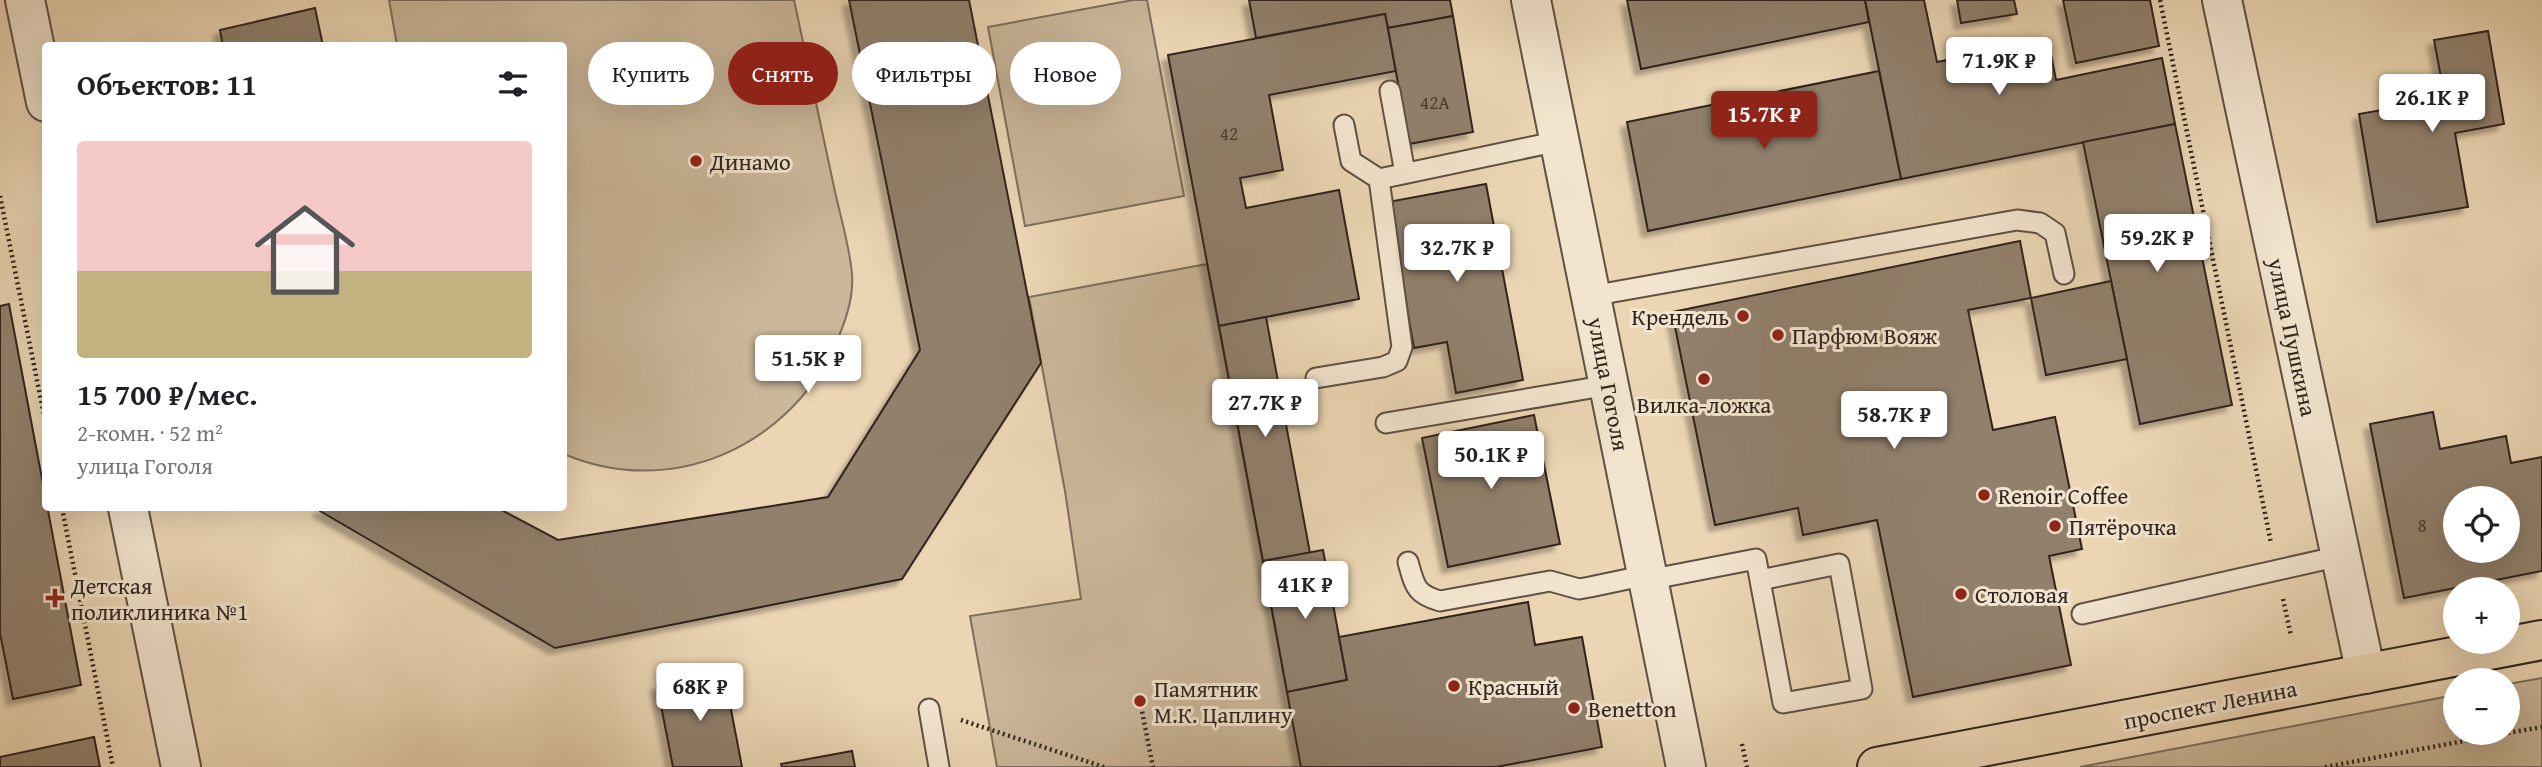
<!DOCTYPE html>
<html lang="ru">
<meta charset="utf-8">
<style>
:root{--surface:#fff;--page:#f2f2f2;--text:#202124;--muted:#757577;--line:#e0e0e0;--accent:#8f2418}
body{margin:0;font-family:"Gentium Book Plus",serif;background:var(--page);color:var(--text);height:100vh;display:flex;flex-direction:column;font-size:26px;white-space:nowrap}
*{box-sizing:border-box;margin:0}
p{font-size:23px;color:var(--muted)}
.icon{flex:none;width:38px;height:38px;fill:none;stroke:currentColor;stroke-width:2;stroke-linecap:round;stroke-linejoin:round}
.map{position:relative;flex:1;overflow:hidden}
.panel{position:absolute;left:42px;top:42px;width:525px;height:469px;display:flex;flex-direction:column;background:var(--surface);border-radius:7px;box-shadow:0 7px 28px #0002}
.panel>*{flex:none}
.top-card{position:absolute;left:588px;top:42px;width:665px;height:63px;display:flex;gap:14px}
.buttons{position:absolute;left:2443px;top:486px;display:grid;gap:14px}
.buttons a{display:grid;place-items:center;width:77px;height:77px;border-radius:50%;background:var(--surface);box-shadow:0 7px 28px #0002;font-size:35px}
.price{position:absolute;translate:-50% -60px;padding:0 16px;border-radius:7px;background:#fff;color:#222;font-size:23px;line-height:46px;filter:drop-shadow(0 2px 4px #0008)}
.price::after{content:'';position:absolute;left:50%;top:42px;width:21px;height:16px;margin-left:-10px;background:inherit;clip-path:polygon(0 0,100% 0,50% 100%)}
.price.active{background:var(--accent);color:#fff}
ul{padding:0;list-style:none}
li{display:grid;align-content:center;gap:14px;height:371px;padding:0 35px}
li+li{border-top:2px solid var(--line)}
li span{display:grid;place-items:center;height:217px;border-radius:7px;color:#555}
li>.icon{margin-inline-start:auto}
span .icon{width:126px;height:126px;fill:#fffc;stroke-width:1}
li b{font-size:30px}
h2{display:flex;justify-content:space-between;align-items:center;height:84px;padding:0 35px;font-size:30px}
.chip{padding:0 24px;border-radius:32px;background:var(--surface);box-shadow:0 7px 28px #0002;font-size:24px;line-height:63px}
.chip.active{background:var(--accent);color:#fff}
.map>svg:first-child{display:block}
.green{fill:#cbb79a;stroke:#7e6e5c;stroke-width:2}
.building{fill:#91806c;stroke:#30241f;stroke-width:2;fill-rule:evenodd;filter:url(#shadow)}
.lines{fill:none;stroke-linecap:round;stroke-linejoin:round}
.service-casing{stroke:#5f5044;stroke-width:23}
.minor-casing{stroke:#5f5044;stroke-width:42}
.tertiary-casing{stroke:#5f5044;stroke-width:42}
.primary-casing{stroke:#30241f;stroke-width:42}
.path{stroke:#30241f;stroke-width:4.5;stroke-dasharray:2 3.5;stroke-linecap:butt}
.service{stroke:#f2e4ce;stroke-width:19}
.minor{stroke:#f2e4ce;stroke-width:38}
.tertiary{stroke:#f2e4ce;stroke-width:38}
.primary{stroke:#ebd5b3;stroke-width:38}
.poi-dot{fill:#8f2418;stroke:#f2e4ce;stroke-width:2.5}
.labels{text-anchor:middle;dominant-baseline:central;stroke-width:6;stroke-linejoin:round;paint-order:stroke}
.number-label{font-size:19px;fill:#483b32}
.poi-label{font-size:23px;fill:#30241f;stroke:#f2e4ce;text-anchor:start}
.street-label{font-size:23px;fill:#30241f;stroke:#f2e4ce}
</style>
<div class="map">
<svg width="2542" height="767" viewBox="0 0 2542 767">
<defs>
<filter id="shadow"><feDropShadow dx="-6" dy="6" stdDeviation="2" flood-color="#0004"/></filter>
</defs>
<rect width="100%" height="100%" fill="#ebd5b3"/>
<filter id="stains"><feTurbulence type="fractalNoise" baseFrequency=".00286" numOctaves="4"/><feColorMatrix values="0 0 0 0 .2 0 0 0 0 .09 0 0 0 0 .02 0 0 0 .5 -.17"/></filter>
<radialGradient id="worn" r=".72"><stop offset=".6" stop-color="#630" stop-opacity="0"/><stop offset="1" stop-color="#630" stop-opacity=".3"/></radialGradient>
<!-- green -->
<g class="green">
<path d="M389 0H794C807 62 821 125 834 187 840 216 850 246 852 275 854 299 844 326 834 347 786 449 669 499 564 454V46L397 45Z"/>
<path d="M1133 0H1147L1184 196 1025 226 988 27Z"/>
<path d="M1207 264 1301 767H997L970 616 1081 599 1065 491 1029 297Z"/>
<path d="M2542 678V767H2080L2455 695V733H2508V684Z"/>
</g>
<!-- building -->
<g class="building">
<path d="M849 0H969L1041 363 902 579 555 648 320 511V508H498L558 540 828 497 920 350Z"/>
<path d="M1249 0H1450L1453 16 1388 28 1385 14 1256 38Z"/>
<path d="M1627 0H1865L1869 22 1641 69Z"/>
<path d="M1865 0H1924L1937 62 2048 39 2056 80 2162 58 2175 124 1901 179Z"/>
<path d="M1957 0H2014L2017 14 1961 23Z"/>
<path d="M2063 0H2150L2159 46 2076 63Z"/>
<path d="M315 8 323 46H223L220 30Z"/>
<path d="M1385 14 1396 71 1269 95 1283 170 1240 178 1246 208 1339 190 1359 299 1219 326 1168 55Z"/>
<path d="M1453 16 1473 132 1409 144 1388 28Z"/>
<path d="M2488 31 2504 124 2455 133 2468 207 2377 222 2359 114 2445 99 2434 40Z"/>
<path d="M1879 71 1901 179 1648 231 1627 122Z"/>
<path d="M2175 124 2232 405 2140 424 2083 142Z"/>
<path d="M1486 184 1523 380 1456 393 1447 342 1414 348 1388 202Z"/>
<path d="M2020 241 2031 298 1968 310 1993 430 2055 417 2082 549 2049 556 2071 665 1913 697 1877 520 1803 535 1798 508 1715 525 1672 312Z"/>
<path d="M2111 281 2127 359 2046 375 2031 298Z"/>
<path d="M9 304 81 685 13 699 0 633V306Z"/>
<path d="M1266 317 1310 553 1263 561 1219 326Z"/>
<path d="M2433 412 2440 449 2506 436 2511 463 2542 457V571L2404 598 2370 424ZM2455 499H2508V551H2455Z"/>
<path d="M1534 415 1560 544 1448 567 1422 438Z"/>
<path d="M1323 550 1347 680 1287 692 1263 561Z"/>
<path d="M1528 602 1535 645 1582 637 1602 747 1496 767H1301L1287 692 1347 680 1339 637Z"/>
<path d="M724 673 742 767H673L657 685Z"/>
<path d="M94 737 100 767H0V757Z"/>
<path d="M852 751 855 767H782L781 764Z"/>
</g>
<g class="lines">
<defs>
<g id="service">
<path d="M1390 91 1405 173"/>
<path d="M1344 125 1351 161 1379 179"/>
<path d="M1591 296 2017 220 2040 223 2055 233 2064 274"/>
<path d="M1316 378 1383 367 1397 361 1402 347 1379 179 1559 141"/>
<path d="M1386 423 1609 385"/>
<path d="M1408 562C1415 586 1415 594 1440 601L1550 581 1579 589 1590 587 1647 575"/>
<path d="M1648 580 1756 559 1783 703 1862 689 1839 564 1760 580"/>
<path d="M2082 614 2340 556"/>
<path d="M929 709 939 767"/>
</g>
<g id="minor">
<path d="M25 0 46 102"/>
<path d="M2222 0 2366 674"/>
<path d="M128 508 181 767"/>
</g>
<path id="tertiary" d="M1531 0 1686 767"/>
<path id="primary" d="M1877 767 2542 640"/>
</defs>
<!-- service casing -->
<use href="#service" class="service-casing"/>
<!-- minor casing -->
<use href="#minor" class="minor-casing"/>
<!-- tertiary casing -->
<use href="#tertiary" class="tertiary-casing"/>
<!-- primary casing -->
<use href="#primary" class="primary-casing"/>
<!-- path -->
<g class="path">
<path d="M2160 0 2271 543"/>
<path d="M0 196 46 425"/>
<path d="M62 508 113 767"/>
<path d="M2283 599 2291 636"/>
<path d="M1140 701 1153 767"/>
<path d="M961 720 1104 767"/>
<path d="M2508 733 2542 727"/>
<path d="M1742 744 1747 767"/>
<path d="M2325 767 2507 733"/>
</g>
<!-- service -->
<use href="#service" class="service"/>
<!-- minor -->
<use href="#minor" class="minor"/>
<!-- tertiary -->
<use href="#tertiary" class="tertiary"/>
<!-- primary -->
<use href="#primary" class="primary"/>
</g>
<!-- markers -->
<g class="poi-dot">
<circle cx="696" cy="161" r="7"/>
<circle cx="1743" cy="316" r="7"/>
<circle cx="1778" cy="335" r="7"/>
<circle cx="1704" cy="379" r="7"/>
<circle cx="1984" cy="495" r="7"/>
<circle cx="2055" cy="526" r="7"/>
<circle cx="1961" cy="594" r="7"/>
<path d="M51.5 587.5h7v7h7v7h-7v7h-7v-7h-7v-7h7z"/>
<circle cx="1454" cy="686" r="7"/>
<circle cx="1140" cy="701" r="7"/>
<circle cx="1574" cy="708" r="7"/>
</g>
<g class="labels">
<!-- number labels -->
<g class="number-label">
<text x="1435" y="102">42А</text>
<text x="1229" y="133">42</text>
<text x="2422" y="525">8</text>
</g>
<!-- poi labels -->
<g class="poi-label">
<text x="710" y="161">Динамо</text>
<text x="1729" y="316" text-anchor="end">Крендель</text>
<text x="1792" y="335">Парфюм Вояж</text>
<text x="1704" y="404" text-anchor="middle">Вилка-ложка</text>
<text x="1998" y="495">Renoir Coffee</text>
<text x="2069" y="526">Пятёрочка</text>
<text x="71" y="585">Детская<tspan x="71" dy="26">поликлиника №1</tspan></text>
<text x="1975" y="594">Столовая</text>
<text x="1468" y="686">Красный</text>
<text x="1154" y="688">Памятник<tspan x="1154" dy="26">М.К. Цаплину</tspan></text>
<text x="1588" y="708">Benetton</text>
</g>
<!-- street labels -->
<g class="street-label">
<text transform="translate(2293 337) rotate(78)">улица Пушкина</text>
<text transform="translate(1609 384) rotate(79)">улица Гоголя</text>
<text transform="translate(2210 704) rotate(-11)">проспект Ленина</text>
</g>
</g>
<rect width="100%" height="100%" filter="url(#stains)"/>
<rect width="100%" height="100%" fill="url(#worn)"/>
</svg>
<div class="buttons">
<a><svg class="icon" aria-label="locate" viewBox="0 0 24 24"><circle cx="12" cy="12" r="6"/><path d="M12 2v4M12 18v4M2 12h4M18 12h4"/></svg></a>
<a>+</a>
<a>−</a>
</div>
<b class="price" style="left:1999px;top:97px">71.9K ₽</b>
<b class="price" style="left:2432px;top:134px">26.1K ₽</b>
<b class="price active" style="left:1764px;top:151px">15.7K ₽</b>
<b class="price" style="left:2157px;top:274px">59.2K ₽</b>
<b class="price" style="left:1457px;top:284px">32.7K ₽</b>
<b class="price" style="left:808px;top:395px">51.5K ₽</b>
<b class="price" style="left:1265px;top:439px">27.7K ₽</b>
<b class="price" style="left:1894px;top:451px">58.7K ₽</b>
<b class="price" style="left:1491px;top:491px">50.1K ₽</b>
<b class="price" style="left:1305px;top:621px">41K ₽</b>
<b class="price" style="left:700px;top:723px">68K ₽</b>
<div class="top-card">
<a class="chip">Купить</a>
<a class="chip active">Снять</a>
<a class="chip">Фильтры</a>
<a class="chip">Новое</a>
</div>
<section class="panel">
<h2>Объектов: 11<svg class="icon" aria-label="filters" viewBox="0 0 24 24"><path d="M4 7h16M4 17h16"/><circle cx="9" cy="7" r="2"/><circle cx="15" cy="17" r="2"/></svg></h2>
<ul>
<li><span style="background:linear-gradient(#f6c9c9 60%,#c2b280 0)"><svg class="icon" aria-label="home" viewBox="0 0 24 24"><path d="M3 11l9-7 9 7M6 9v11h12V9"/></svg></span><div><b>15 700 ₽/мес.</b><p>2-комн. · 52 m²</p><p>улица Гоголя</p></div></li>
</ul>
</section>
</div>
